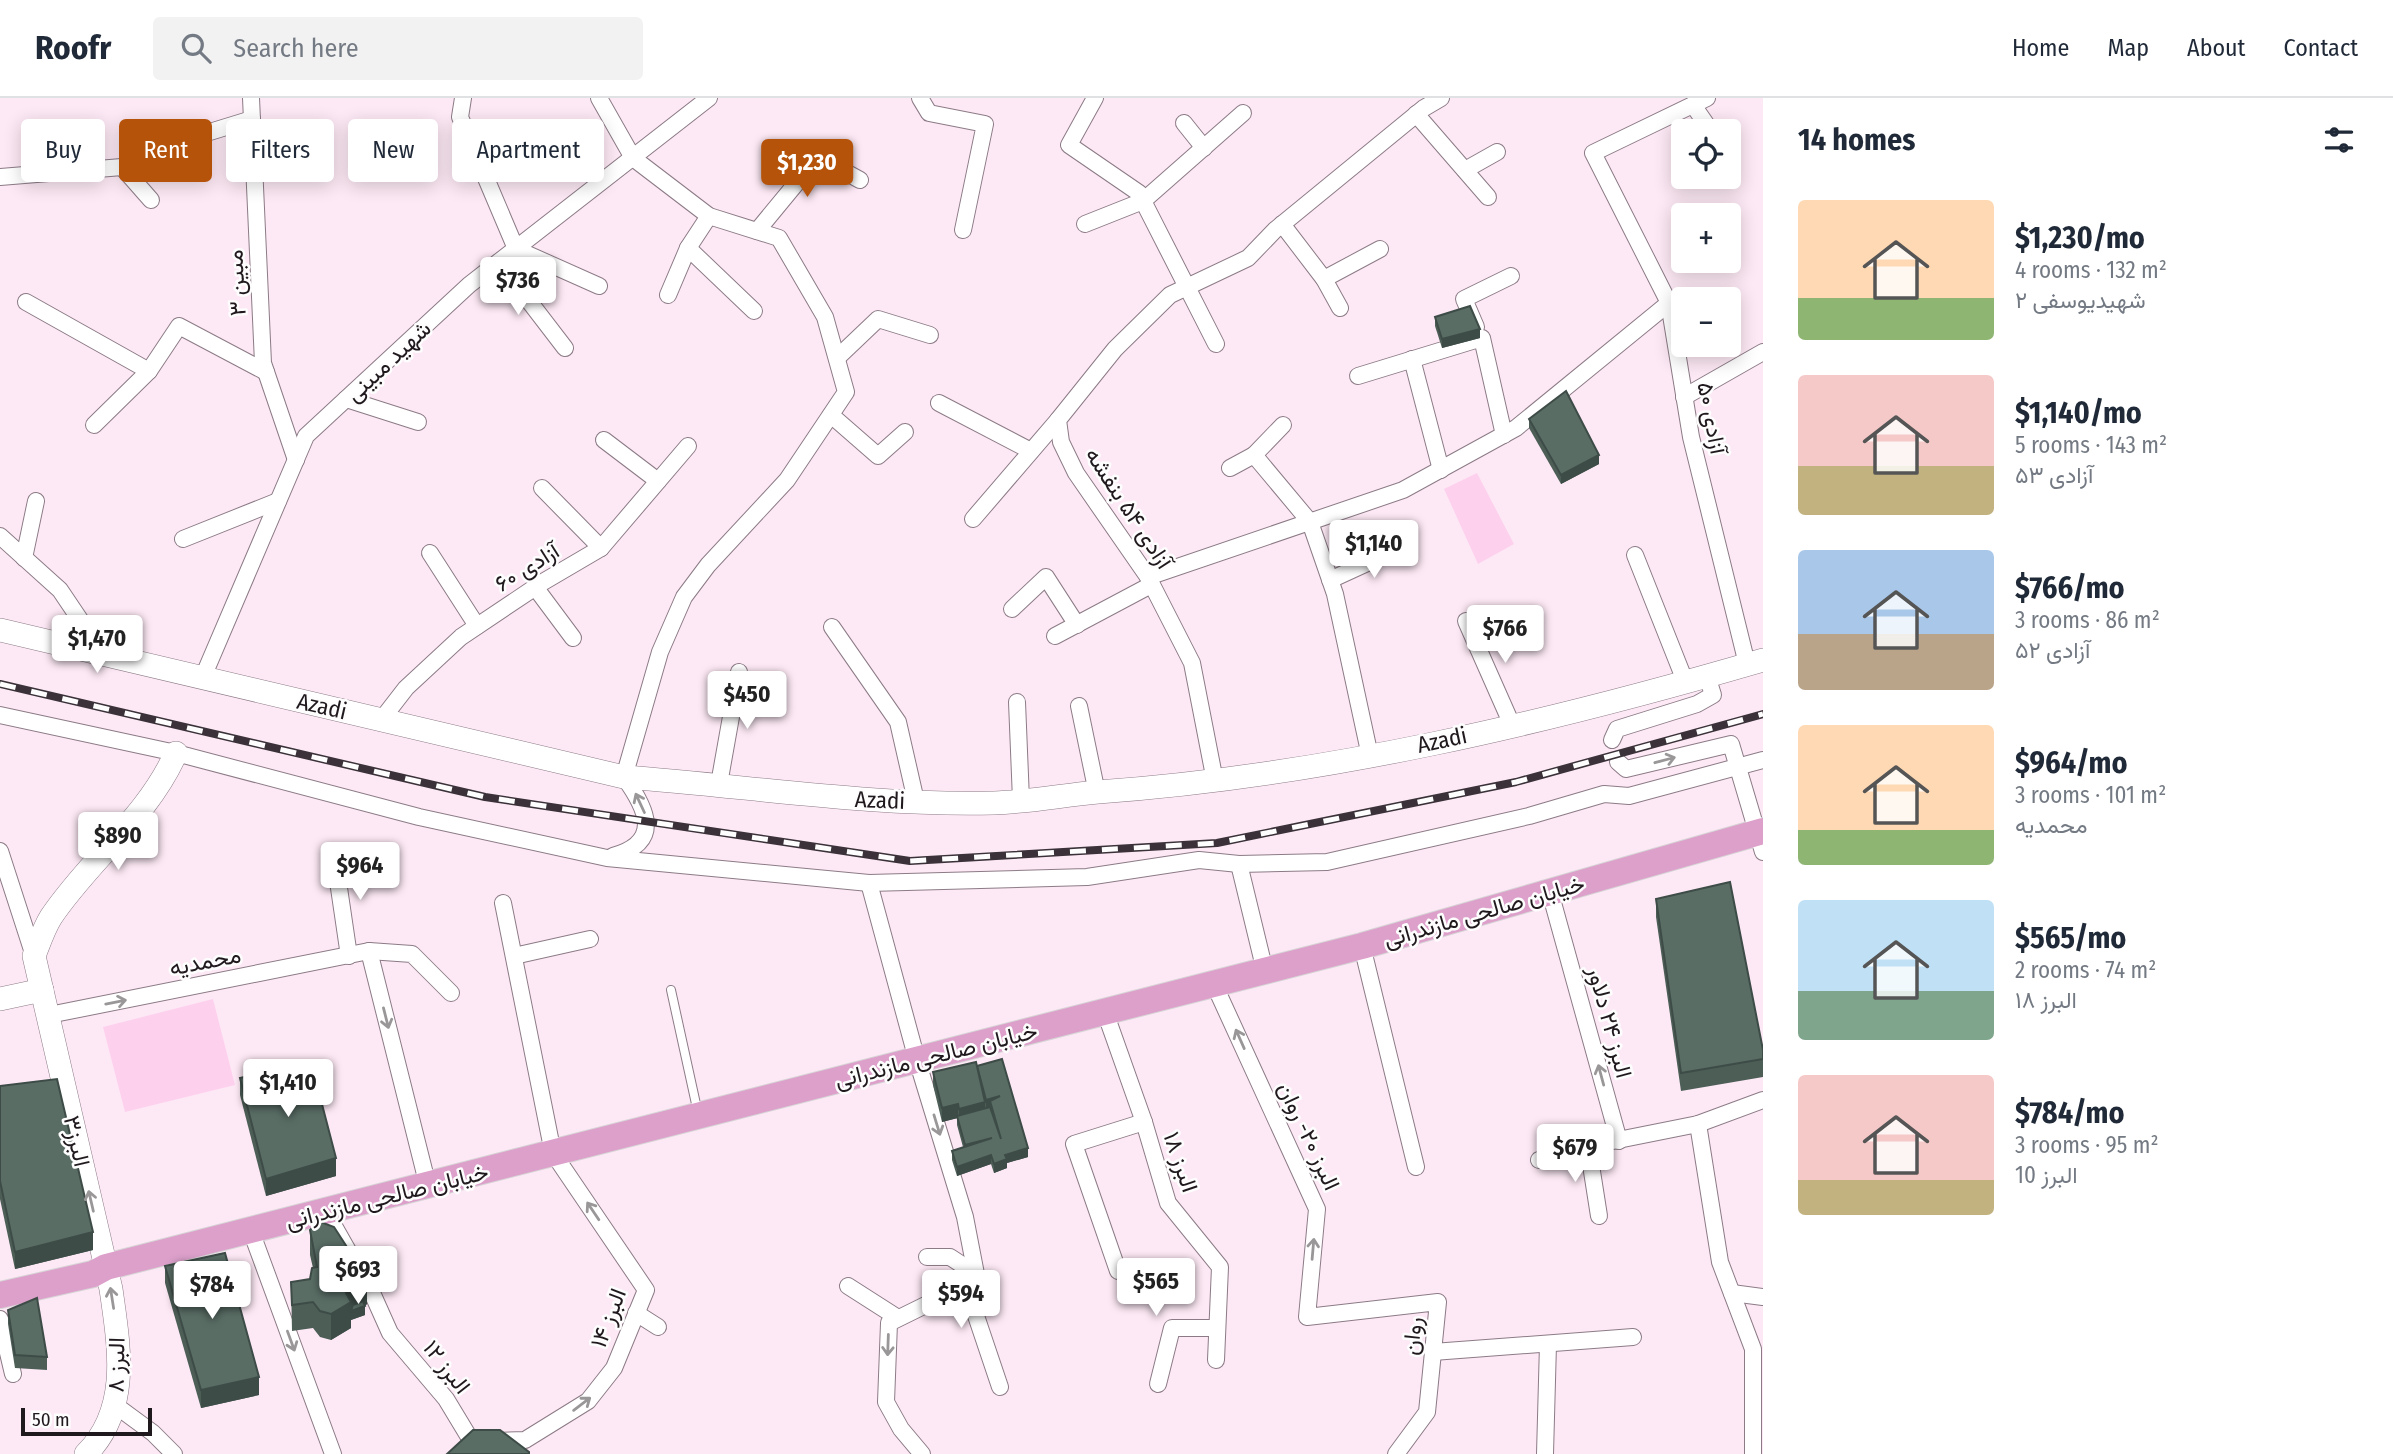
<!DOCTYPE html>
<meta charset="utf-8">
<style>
:root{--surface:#fff;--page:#f2f2f3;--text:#1f2937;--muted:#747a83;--line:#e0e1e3;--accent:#b45309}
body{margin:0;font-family:"Fira Sans Condensed",Vazirmatn,sans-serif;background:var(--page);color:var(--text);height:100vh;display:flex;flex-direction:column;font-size:26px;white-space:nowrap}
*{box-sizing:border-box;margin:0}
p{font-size:23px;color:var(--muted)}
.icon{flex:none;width:38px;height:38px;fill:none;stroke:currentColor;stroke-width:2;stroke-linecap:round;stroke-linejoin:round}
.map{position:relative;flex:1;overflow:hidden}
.drawer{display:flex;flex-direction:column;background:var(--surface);width:630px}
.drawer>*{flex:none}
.top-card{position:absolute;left:21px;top:21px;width:665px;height:63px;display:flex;gap:14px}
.tools{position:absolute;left:1671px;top:21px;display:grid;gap:14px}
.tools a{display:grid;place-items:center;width:70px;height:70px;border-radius:7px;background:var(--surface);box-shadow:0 4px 18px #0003;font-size:35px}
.scale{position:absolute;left:21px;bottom:18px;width:131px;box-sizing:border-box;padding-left:7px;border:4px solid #1f181d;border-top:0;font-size:19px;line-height:24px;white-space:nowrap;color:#1f181d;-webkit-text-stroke:5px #fdfdfd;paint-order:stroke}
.price{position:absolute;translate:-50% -60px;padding:0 16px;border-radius:7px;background:#fff;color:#222;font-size:23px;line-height:46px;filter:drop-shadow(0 2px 4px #0008)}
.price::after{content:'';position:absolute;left:50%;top:42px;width:21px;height:16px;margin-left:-10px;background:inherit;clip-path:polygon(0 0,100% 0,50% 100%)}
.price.selected{background:var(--accent);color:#fff}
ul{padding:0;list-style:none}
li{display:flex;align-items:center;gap:21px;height:175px;padding:0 35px}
li span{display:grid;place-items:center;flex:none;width:196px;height:140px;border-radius:7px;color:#555}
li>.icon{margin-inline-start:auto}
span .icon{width:84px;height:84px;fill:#fffc;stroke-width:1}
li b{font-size:30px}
h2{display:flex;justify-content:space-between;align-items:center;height:84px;padding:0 35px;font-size:30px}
.pill{padding:0 24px;border-radius:7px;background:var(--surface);box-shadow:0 4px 18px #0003;font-size:24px;line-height:63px}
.pill.selected{background:var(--accent);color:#fff}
header{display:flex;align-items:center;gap:42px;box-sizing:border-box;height:98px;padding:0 35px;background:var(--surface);border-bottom:2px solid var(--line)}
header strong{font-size:33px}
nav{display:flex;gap:38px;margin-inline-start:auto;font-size:24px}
.search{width:490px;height:63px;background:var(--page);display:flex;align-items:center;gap:18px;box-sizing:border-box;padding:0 24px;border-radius:7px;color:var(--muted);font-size:26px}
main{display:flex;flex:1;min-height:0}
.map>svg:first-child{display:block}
.green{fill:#fdd1ee}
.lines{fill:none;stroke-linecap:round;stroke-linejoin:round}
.lane-casing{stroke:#8c7b86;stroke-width:10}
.street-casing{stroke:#8c7b86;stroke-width:18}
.secondary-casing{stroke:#8c7b86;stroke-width:24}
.primary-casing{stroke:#d7d5d6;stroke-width:28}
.lane{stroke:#fff;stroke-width:8}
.street{stroke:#fff;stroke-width:16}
.secondary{stroke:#fff;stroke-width:23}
.primary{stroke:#dca0cb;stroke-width:26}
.rail-casing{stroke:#3a3238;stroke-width:8}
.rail{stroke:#fdfdfd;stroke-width:5;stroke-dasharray:16;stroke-linecap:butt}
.wall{fill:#4d5e57}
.shaded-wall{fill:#3e4c47}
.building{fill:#596d65;stroke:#3e4c47;stroke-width:2}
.oneway{stroke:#9a9799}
.labels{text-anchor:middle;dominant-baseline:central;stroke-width:5;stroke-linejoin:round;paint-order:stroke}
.street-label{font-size:23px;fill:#1f181d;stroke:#fdfdfd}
</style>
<header>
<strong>Roofr</strong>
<div class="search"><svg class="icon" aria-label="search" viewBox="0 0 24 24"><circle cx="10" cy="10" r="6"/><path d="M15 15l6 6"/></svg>Search here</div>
<nav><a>Home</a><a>Map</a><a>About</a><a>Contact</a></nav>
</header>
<main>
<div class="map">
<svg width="1763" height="1356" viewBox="0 0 1763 1356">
<rect width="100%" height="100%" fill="#fde9f5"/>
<!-- green -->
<g class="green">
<path d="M1477 375 1514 446 1478 466 1444 391Z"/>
<path d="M213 901 235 987 125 1014 103 929Z"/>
</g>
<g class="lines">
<defs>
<path id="lane" d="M671 892 698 1015"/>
<g id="street">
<path d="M251 0 263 265 296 362"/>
<path d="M463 0 460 19 516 151 599 188"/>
<path d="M599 0 633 60 709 118 779 140 825 219 846 294 787 382 708 467 684 499 660 554 624 679C647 711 663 744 613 758"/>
<path d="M920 0 929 15 985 26 963 132"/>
<path d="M1095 0 1069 47 1139 95 1216 246"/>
<path d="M1707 0 1593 55 1669 205 1691 339 1747 566"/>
<path d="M1693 7 1711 33"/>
<path d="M1416 16 1488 99"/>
<path d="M1184 25 1204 50"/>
<path d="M252 34H307"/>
<path d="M122 69 151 102"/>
<path d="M1465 72 1497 54"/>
<path d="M0 79 122 69 174 45 252 21"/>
<path d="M1085 126 1143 103 1243 15"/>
<path d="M1282 126 1324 181 1340 210"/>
<path d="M757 133 818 59 860 82"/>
<path d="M688 150 754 213"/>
<path d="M499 164 565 250"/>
<path d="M1324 181 1380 151"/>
<path d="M668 197 688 150 709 118"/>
<path d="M26 204 149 273"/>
<path d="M1476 229 1464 201 1511 178"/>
<path d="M837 260 878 221 930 237"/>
<path d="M1412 261 1441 372"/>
<path d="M1358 278 1482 240 1504 337"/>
<path d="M1684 299 1763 254"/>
<path d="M346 301 418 324"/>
<path d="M939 305 1031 353"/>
<path d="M831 317 878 358 905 334"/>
<path d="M94 327 149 273 179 228 266 274"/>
<path d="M604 342 658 383"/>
<path d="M1254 357 1283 327"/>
<path d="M1230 370 1254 357 1310 424 1335 496 1370 658"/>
<path d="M542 390 601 450"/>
<path d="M973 421 1058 322"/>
<path d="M0 438 60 492 103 556"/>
<path d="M183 441 278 403"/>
<path d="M430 455 477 528"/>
<path d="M1635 457 1685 583"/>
<path d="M24 460 36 403"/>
<path d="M1148 479 1403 392 1516 330 1669 205"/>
<path d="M1330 482 1402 449"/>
<path d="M535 489 573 540"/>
<path d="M1012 511 1046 479 1077 527"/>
<path d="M1466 523 1512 627"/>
<path d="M832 529 898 624 916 703"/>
<path d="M1055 538 1151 487"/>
<path d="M203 579 306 338 469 187 709 0"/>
<path d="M1017 604 1021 702"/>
<path d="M1079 608 1097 695"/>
<path d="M0 617 176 655 419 719 607 760 869 785 1087 779 1199 762 1239 766 1327 764 1529 718 1604 696 1629 698 1763 662"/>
<path d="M382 621 406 590 461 539 543 484 601 450 688 348"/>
<path d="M1612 642 1617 631 1697 606 1713 597 1707 578"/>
<path d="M1618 664 1626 671 1731 646 1763 754"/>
<path d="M1215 683 1192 565 1148 479 1076 375 1061 344 1058 322 1115 251 1170 197 1248 160 1275 132 1424 10 1441 0"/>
<path d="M719 686 739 574"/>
<path d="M0 753 34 858"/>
<path d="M334 756 349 858"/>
<path d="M1239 766 1265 873"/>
<path d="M869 785 917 962 965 1119 976 1176 952 1194 889 1225 886 1304 901 1331 922 1356"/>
<path d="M1550 794 1619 1043"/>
<path d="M1362 848 1416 1069"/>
<path d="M369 853 428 1088"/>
<path d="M514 858 590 841"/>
<path d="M1214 886 1317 1111 1307 1219 1438 1204 1427 1314 1396 1356"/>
<path d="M1105 914 1144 1024 1168 1105 1220 1169 1216 1262"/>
<path d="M49 917 369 853 412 856 451 895"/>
<path d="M1698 1026 1720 1164 1753 1251V1356"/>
<path d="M1588 1048 1599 1118"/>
<path d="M1539 1062 1588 1048 1698 1026 1763 1002"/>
<path d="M326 1114 373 1197 390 1235 446 1301 472 1344"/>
<path d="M251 1133 333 1356"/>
<path d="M927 1159H950L976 1176 968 1194 1000 1289"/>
<path d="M1118 1173 1074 1046 1144 1024"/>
<path d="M848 1188 898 1220"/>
<path d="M1732 1195 1763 1199"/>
<path d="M636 1215 658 1229"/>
<path d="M0 1221 13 1276"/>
<path d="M1433 1254 1633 1239"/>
<path d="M1158 1286 1172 1230H1217"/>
<path d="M115 1307 153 1335 174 1356"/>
<path d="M494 1343 525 1342 588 1303 614 1270 646 1192 553 1055 503 805"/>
<path d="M1545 1356 1548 1246"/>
</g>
<g id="secondary">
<path d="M0 532 624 679C748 688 870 708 994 705 1029 704 1064 697 1098 694 1323 678 1547 625 1763 562"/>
<path d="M0 901 42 892"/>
<path d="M86 1356C131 1311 119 1248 111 1191L34 858C39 845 44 830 51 819 89 762 147 720 176 655"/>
</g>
<path id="primary" d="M0 1197 93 1176 106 1169 1362 848 1763 733"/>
</defs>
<!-- lane casing -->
<use href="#lane" class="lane-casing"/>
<!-- street casing -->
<use href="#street" class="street-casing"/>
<!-- secondary casing -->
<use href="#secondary" class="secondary-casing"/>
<!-- primary casing -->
<use href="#primary" class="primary-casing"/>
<!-- lane -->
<use href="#lane" class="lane"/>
<!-- street -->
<use href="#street" class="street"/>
<!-- secondary -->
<use href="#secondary" class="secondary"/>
<!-- primary -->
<use href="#primary" class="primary"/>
<defs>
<path id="rail" d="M0 586 485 699 910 763 1217 745 1516 684 1763 616"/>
</defs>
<!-- rail casing -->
<use href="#rail" class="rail-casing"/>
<!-- rail -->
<use href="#rail" class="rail"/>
</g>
<!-- wall -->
<g class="wall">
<path d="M1435 219 1480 240 1442 250 1435 228Z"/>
<path d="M1529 321 1599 366 1561 386 1529 330Z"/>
<path d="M1656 801 1763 952V979L1681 993 1656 819Z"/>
<path d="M977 971 1028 1059 1007 1065V1070L994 1075 991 1066 957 1078 952 1062V1053L963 1049 957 1027V1020L942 1024 933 987V974Z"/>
<path d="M240 980 336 1078 266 1098 240 997Z"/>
<path d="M0 988 93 1152 15 1171 0 1101Z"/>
<path d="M310 1132 367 1206 365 1208V1217L351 1222V1218V1230L331 1242 320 1239 313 1230 292 1233 291 1184 310 1181 313 1170 310 1157Z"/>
<path d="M165 1168 259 1297 201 1310 165 1185Z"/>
<path d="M8 1212 47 1259V1272L15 1270 8 1226Z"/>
</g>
<!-- shaded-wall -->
<g class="shaded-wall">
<path d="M1480 231V240L1442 250V241Z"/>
<path d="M1599 357V366L1561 386V377Z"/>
<path d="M1000 998 990 1003V1010L986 1011V1002Z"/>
<path d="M985 1004V1018L959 1024V1011Z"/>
<path d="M958 1006V1020L942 1024V1010Z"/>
<path d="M1028 1050V1059L1007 1065V1070L994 1075V1066L1005 1057Z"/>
<path d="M991 1057V1066L957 1078V1069Z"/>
<path d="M336 1060V1078L266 1098V1081Z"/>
<path d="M93 1134V1152L15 1171V1154Z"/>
<path d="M367 1180V1206L364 1208H365V1217L351 1222V1218V1230L331 1242V1216L346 1195Z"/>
<path d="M259 1279V1297L201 1310V1292Z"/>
</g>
<!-- building -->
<g class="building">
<path d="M1470 208 1480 231 1442 241 1435 219Z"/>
<path d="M1566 293 1599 357 1561 377 1529 321Z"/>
<path d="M1730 784 1763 952V961L1681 975 1656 801Z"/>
<path d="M1002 961 1028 1050 1005 1057 1007 1061 994 1066 991 1057 957 1069 952 1053 992 1040 965 1047 957 1018 990 1009 1001 1041 990 1003 1000 998 986 1002 977 968Z"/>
<path d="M311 964 336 1060 266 1081 240 980Z"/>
<path d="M976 964 985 1004 959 1011 958 1006 942 1010 933 974Z"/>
<path d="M57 981 93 1134 15 1154 0 1083V988Z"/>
<path d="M318 1123 334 1129 367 1180 346 1195 351 1204 331 1216 320 1213 313 1204 292 1207 291 1184 310 1181 312 1170 317 1169 310 1132Z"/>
<path d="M225 1155 259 1279 201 1292 165 1168Z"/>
<path d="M37 1200 47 1259 15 1257 8 1212Z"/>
<path d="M363 1203 365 1208 351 1213 353 1207Z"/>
<path d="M473 1332H500L529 1354V1356H447Z"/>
</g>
<!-- one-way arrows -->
<defs><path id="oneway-shaft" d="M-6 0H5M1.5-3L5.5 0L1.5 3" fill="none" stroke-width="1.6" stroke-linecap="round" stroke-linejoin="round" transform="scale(1.75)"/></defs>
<g class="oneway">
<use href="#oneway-shaft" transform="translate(1665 662) rotate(-15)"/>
<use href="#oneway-shaft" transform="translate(640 705) rotate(-115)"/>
<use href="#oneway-shaft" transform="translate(116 904) rotate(-11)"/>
<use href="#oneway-shaft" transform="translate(386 920) rotate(76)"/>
<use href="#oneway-shaft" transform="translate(1240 941) rotate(-114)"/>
<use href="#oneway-shaft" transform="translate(1601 977) rotate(-105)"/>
<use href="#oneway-shaft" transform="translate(937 1027) rotate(73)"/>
<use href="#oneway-shaft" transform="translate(91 1103) rotate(-103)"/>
<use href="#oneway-shaft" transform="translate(593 1113) rotate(-124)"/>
<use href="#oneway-shaft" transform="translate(1313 1151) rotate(-85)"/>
<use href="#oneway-shaft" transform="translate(112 1200) rotate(-99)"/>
<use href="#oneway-shaft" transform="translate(291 1243) rotate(70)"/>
<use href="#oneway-shaft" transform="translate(888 1247) rotate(92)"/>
<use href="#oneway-shaft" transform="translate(582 1306) rotate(-37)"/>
</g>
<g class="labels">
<!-- street labels -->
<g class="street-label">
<text transform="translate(236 185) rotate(-93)">مبین ۳</text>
<text transform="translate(388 263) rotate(-43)">شهید مبینی</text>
<text transform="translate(1712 320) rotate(79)">آزادی ۵۰</text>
<text transform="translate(1129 410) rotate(57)">آزادی ۵۴ بنفشه</text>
<text transform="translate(527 469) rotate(-32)">آزادی ۶۰</text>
<text transform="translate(322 608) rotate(13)">Azadi</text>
<text transform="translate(1442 642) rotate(-12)">Azadi</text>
<text transform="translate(880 702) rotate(2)">Azadi</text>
<text transform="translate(1484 813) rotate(-16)">خیابان صالحی مازندرانی</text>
<text transform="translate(205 863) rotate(-11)">محمدیه</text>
<text transform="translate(1610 924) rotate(75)">البرز ۲۴ دلاور</text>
<text transform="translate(936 957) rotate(-14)">خیابان صالحی مازندرانی</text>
<text transform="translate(1309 1038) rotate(65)">البرز ۲۰- روان</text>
<text transform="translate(77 1043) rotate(77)">البرز۳</text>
<text transform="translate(1181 1064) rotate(71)">البرز ۱۸</text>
<text transform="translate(387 1098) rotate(-14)">خیابان صالحی مازندرانی</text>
<text transform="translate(608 1220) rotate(-69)">البرز ۱۴</text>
<text transform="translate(1412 1238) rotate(-84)">روان</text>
<text transform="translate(116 1267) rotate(-89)">البرز ۸</text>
<text transform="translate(447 1269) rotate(52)">البرز ۱۲</text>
</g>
</g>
</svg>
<div class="tools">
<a><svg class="icon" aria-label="locate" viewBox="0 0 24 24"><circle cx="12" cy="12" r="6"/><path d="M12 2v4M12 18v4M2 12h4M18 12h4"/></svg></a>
<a>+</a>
<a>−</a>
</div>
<div class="scale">50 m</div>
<b class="price selected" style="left:807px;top:101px">$1,230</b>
<b class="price" style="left:518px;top:219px">$736</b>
<b class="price" style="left:1374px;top:482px">$1,140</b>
<b class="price" style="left:1505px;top:567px">$766</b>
<b class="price" style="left:97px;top:577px">$1,470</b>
<b class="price" style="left:747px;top:633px">$450</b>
<b class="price" style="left:118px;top:774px">$890</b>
<b class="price" style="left:360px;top:804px">$964</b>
<b class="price" style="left:288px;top:1021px">$1,410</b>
<b class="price" style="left:1575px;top:1086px">$679</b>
<b class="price" style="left:358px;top:1208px">$693</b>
<b class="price" style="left:1156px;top:1220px">$565</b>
<b class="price" style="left:212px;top:1223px">$784</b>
<b class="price" style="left:961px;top:1232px">$594</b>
<div class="top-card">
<a class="pill">Buy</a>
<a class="pill selected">Rent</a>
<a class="pill">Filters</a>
<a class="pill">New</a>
<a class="pill">Apartment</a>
</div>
</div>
<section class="drawer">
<h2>14 homes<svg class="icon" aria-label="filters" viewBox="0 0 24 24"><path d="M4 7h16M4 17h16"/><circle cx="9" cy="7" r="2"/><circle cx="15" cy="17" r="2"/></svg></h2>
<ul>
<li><span style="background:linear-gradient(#ffd9b3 70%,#8fb573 0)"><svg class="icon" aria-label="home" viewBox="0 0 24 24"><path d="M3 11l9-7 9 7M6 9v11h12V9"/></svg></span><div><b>$1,230/mo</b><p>4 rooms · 132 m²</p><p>شهیدیوسفی ۲</p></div></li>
<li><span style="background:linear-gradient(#f6c9c9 65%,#c2b280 0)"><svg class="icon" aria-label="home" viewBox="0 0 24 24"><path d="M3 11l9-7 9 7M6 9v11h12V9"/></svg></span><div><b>$1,140/mo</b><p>5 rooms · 143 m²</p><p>آزادی ۵۳</p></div></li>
<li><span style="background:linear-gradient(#a9c7e8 60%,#b9a48a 0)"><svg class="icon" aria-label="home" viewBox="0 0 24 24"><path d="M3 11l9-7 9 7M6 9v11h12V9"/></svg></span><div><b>$766/mo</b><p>3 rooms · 86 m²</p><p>آزادی ۵۲</p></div></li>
<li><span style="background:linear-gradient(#ffd9b3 75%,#8fb573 0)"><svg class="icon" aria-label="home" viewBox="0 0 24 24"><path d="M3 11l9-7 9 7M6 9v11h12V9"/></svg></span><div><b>$964/mo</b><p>3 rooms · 101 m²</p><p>محمدیه</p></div></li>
<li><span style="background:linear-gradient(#bfe0f5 65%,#7fa58c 0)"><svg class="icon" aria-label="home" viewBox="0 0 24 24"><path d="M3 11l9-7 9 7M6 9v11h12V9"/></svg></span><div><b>$565/mo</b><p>2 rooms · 74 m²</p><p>البرز ۱۸</p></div></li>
<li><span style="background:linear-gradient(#f6c9c9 75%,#c2b280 0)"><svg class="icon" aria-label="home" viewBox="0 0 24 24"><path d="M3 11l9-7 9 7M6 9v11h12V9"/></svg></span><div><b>$784/mo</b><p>3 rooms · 95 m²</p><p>البرز 10</p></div></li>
</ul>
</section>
</main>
